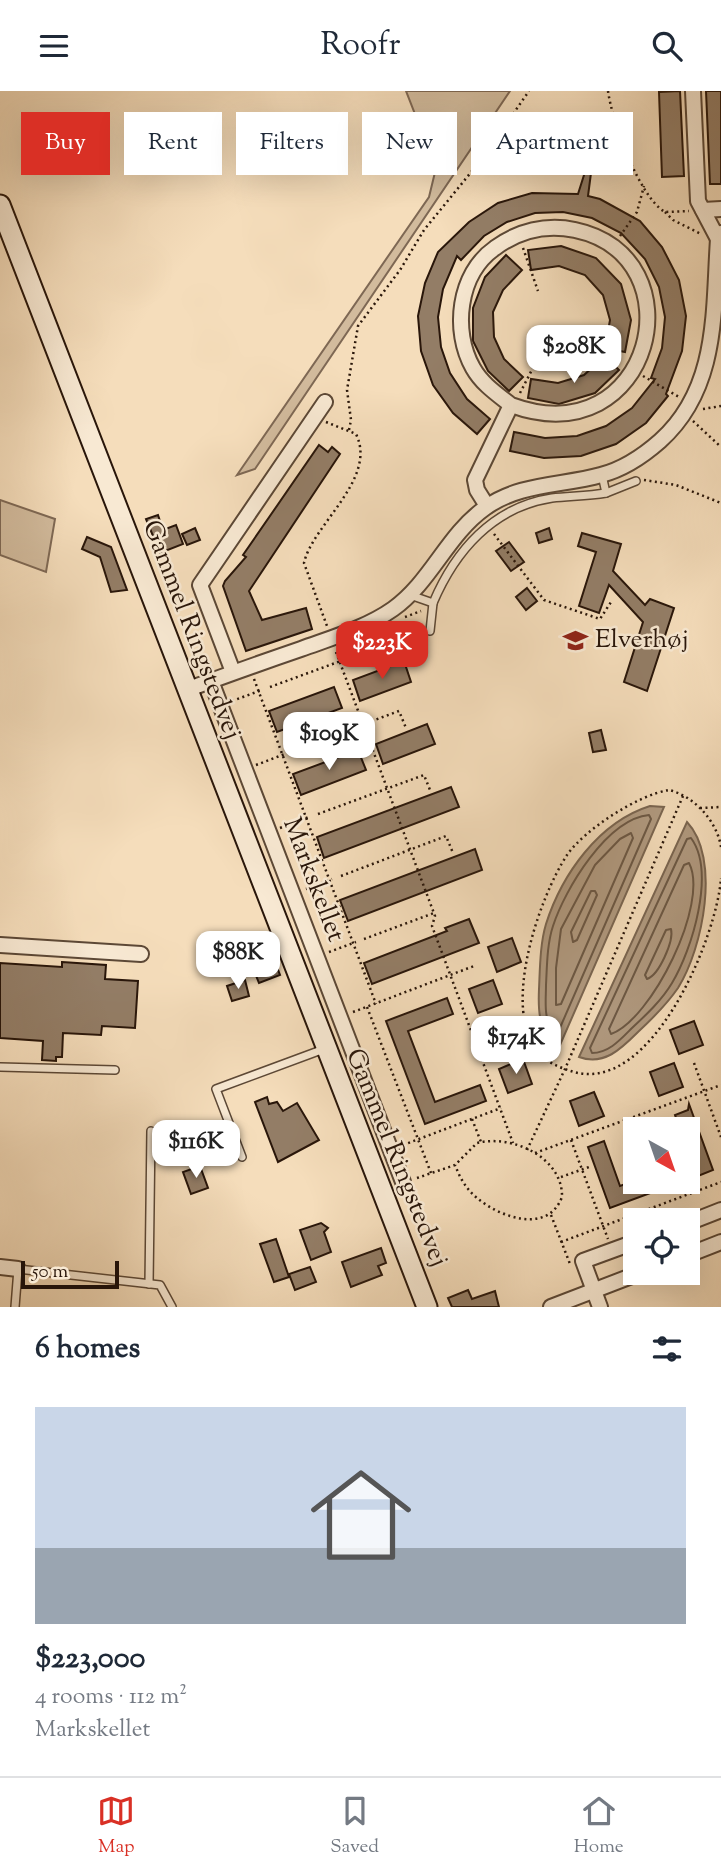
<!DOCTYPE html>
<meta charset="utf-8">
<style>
:root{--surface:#fff;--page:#f2f2f3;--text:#1f2937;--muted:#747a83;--line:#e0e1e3;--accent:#d93025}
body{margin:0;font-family:"Sorts Mill Goudy",serif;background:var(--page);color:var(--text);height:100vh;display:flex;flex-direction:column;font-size:26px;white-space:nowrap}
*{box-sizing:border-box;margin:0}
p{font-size:23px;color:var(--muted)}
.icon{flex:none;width:38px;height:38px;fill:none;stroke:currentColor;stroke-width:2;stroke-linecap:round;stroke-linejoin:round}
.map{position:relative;height:1216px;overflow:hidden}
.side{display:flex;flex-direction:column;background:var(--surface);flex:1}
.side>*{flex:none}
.banner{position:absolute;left:21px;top:21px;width:679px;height:63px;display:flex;gap:14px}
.needle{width:46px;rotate:140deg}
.fabs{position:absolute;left:623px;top:1026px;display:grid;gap:14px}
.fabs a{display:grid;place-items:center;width:77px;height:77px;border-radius:0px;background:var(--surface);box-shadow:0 7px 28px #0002;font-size:35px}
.scale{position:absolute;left:21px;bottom:18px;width:98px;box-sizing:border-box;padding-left:7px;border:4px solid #29160a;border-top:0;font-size:19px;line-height:24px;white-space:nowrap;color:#29160a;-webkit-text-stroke:5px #f8e9d3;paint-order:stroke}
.price{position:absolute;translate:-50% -60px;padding:0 16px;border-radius:14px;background:#fff;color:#222;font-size:23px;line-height:46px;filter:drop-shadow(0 2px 4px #0008)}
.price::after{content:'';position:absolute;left:50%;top:42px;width:21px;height:16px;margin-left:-10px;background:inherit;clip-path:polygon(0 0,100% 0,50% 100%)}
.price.on{background:var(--accent);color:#fff}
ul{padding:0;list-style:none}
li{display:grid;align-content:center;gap:14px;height:371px;padding:0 35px}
li span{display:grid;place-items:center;height:217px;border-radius:0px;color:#555}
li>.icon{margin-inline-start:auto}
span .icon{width:126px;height:126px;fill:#fffc;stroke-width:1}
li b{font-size:30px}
h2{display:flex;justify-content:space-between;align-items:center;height:84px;padding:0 35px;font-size:30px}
.chip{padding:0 24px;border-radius:0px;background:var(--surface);box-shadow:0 7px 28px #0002;font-size:24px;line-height:63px}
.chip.on{background:var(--accent);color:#fff}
header{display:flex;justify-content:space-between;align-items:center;height:91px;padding:0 35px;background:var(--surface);font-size:32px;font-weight:600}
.tabs{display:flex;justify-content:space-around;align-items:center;height:98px;border-top:2px solid var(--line);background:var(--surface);font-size:19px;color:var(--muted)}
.tabs a{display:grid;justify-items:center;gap:4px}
.tabs .on{color:var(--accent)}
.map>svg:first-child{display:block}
.green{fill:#d2bb9d;stroke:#7e6854;stroke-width:2}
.water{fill:#b0997f;stroke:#7a6550;stroke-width:2}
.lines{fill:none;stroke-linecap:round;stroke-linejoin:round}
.shore{stroke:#6c5844;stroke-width:2}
.building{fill:#937d66;stroke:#29160a;stroke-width:2}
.lane-casing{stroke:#5c4836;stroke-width:10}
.street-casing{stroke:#5c4836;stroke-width:18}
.secondary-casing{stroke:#29160a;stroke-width:23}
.path{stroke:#29160a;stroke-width:2.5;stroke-dasharray:2 3.5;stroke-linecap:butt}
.lane{stroke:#f8e9d3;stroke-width:7}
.street{stroke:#f8e9d3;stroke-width:14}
.secondary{stroke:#f8e9d3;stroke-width:19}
.labels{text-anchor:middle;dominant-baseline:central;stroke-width:5;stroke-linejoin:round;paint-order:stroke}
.street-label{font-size:26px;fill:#29160a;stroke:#f8e9d3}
.poi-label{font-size:26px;fill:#29160a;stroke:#f8e9d3;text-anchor:start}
</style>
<header><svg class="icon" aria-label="menu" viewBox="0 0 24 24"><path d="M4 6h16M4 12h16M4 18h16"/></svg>Roofr<svg class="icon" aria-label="search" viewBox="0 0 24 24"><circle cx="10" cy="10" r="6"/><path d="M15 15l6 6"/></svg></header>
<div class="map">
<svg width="721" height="1216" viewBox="0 0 721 1216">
<rect width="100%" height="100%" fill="#f5ddbb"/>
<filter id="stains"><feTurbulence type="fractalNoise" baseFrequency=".00286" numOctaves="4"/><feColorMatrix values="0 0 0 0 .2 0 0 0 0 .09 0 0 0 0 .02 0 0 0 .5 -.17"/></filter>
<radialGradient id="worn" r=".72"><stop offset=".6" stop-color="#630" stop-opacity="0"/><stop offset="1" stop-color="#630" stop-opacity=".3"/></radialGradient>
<!-- green -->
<g class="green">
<path d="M406 0H510L255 378 237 384 429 106 436 77Z"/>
<path d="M0 409 55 428 46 481 0 464Z"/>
</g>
<!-- water -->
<g class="water">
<path d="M650 715 664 716 560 954C538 942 538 920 539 898 540 877 540 853 546 833 562 783 599 731 650 715Z"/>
<path d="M687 731C721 767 703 857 678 897 667 913 652 928 638 941 621 958 604 975 579 966Z"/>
</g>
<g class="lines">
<!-- shore -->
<g class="shore">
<path d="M649 724 651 728 559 939 554 941C543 928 546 911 546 894 547 875 547 853 553 835 565 798 607 728 649 724Z"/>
<path d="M631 742 633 747 561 913 556 914V877L561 838 595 774 620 748Z"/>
<path d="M691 747C716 781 692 859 672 892 662 909 646 924 632 937 621 948 609 962 592 962L590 957 687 748Z"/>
<path d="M689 772C710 812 651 929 611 943L609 938 684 774Z"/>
<path d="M591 800H595L597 804 577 849 573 851 571 841Z"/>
<path d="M671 838C674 850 659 884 647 888L645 884 666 839Z"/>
</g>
</g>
<!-- building -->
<g class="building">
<path d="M680 0 684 85 662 86 659 1Z"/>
<path d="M706 0H721V93H710Z"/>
<path d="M585 81 591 82 588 105 600 108 640 130 662 156 679 189 686 225 682 260 666 303 668 305 646 332 616 353 581 365 544 367 510 360 514 341 545 347 577 345 606 335 632 317 655 288 651 287 662 257 665 226 659 196 645 168 621 142 592 127 563 121 535 122 507 131 484 145 461 169 457 165 443 198 438 226 441 256 450 282 467 308 490 328 477 343 453 322 433 294 421 260 418 225 425 192 438 161 469 131 498 112 532 102 578 103Z"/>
<path d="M561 155 596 167 621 193 631 229 625 261 605 257 610 229 603 204 585 184 559 175 531 179 528 159Z"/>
<path d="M506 164 522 179 503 199 493 221 494 246 504 268 523 286 509 300 488 280 473 250V217L485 186Z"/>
<path d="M605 265 619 279 595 302 559 313 528 307 531 288 558 292 584 284Z"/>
<path d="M319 354 328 361 332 356 340 363 249 500 262 529 306 517 312 538 246 560 223 495 225 490 246 466 243 464Z"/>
<path d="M158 424 163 439 176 434 183 453 160 462 146 428Z"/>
<path d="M195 437 200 449 187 454 182 443Z"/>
<path d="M549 437 552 448 539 452 536 442Z"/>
<path d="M582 442 621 453 613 480 645 514 650 508 674 517 647 600 624 591 643 531 609 494 599 522 579 515 596 461 578 455Z"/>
<path d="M87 446 111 456 127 499 111 501 100 466 82 458Z"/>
<path d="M509 451 524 471 511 480 496 460Z"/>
<path d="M527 497 537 510 526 519 516 506Z"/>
<path d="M404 570 411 591 360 610 353 589Z"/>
<path d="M334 596 342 617 277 641 269 620Z"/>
<path d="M427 633 435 653 383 673 376 653Z"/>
<path d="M601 639 606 659 593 661 589 642Z"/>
<path d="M358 659 366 679 301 704 293 683Z"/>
<path d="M451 696 459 716 324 767 317 746Z"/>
<path d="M475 758 482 779 348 830 340 809Z"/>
<path d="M469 828 479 852 372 893 364 872 447 840 445 837Z"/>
<path d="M512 847 521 871 497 881 488 856Z"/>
<path d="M270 858 280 884 259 892 249 867Z"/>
<path d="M62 871 106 874 105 888 138 890 135 937 102 935 101 944 63 942 62 966H56V970L42 969 43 950 0 947V872L62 876Z"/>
<path d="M245 889 249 905 232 910 227 895Z"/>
<path d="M493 889 502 913 478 922 469 898Z"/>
<path d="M447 907 453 923 408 940 435 1011 480 994 486 1010 425 1033 386 930Z"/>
<path d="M694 930 703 954 679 963 670 939Z"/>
<path d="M523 968 532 993 508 1002 499 978Z"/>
<path d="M674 972 683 996 659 1005 650 981Z"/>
<path d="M594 1001 604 1025 579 1035 570 1010Z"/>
<path d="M267 1006 269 1013 277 1011 283 1020 297 1012 319 1049 278 1071 255 1011Z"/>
<path d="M689 1013 713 1079 688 1089V1070L691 1069 688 1059V1038H680L675 1024 688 1019Z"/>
<path d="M604 1050 620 1095 634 1090 680 1091 610 1117 588 1056Z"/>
<path d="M200 1075 208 1097 191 1103 183 1081Z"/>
<path d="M321 1132 328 1137 324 1141 331 1161 311 1169 300 1139Z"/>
<path d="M276 1148 289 1186 274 1191 260 1153Z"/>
<path d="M381 1157 386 1172 378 1175 382 1184 351 1196 342 1171Z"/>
<path d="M310 1176 316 1191 295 1199 289 1183Z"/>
<path d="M468 1199 472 1208 495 1200 499 1216H452L448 1207Z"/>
</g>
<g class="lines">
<defs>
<g id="lane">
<path d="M606 402 636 390"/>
<path d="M410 504 433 512C455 460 493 416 552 407 570 405 588 405 606 402L602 384"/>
<path d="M430 540 433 512"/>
<path d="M0 976 115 979"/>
<path d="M242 1066 216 998 324 958"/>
<path d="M149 1193 151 1040"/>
<path d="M15 1216 18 1178 160 1194 172 1216"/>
</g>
<g id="street">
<path d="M693 0 698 110 718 148"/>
<path d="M703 119 721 118"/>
<path d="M487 415 477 399 475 389 511 314C497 303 482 293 473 277 452 240 458 183 495 157 518 140 546 133 575 139 700 165 653 366 511 314"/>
<path d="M233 581 200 494 325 311"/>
<path d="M211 590 403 1091"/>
<path d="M186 599C224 585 263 571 301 558 331 547 366 537 393 518 431 491 447 444 485 417 519 392 562 395 601 384 624 378 643 365 660 350 719 297 713 220 718 148L721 142"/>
<path d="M0 854 141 863"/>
<path d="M688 1132 721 1119"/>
<path d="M688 1164 721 1151"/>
<path d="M0 1176 18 1178"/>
<path d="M551 1216 642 1181"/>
<path d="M600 1216 583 1170 635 1151"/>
</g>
<path id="secondary" d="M0 114 427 1216"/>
</defs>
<!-- lane casing -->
<use href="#lane" class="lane-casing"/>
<!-- street casing -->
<use href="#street" class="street-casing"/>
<!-- secondary casing -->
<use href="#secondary" class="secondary-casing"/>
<!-- path -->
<g class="path">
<path d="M608 0C612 30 639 106 665 121L689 120"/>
<path d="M665 121 673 129 701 143"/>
<path d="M620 145 637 121 644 95"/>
<path d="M523 157 538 200"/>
<path d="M587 249 618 274"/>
<path d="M643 285 679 306"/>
<path d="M520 302 537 269"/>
<path d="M703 318 721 315"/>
<path d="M693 330 721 356"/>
<path d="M326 331 356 343C378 388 312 434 304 472L327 535"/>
<path d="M349 339 351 329 347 299 358 235 400 179 424 139 481 69 529 0"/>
<path d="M644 389 676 394 721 412"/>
<path d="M494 443 544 509 600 528 611 511"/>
<path d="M405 526 421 520"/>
<path d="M336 561 435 825 432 835 513 1052"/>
<path d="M254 588 376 913"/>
<path d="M270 596 376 557 382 573"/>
<path d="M232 610 262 599"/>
<path d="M294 659 399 620 406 637"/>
<path d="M256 674 285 663"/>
<path d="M700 717 721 716"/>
<path d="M318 723 424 684 430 699"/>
<path d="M280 737 309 726"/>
<path d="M721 756C717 730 694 705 669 699 638 704 585 738 567 764 539 807 501 917 538 961 547 972 561 977 574 981 652 1003 717 846 721 787"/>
<path d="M341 785 446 745 453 762"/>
<path d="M306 798 332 788"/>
<path d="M364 848 434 822"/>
<path d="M329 861 356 851"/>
<path d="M367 916 431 1082"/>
<path d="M353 921 474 875"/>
<path d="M694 972 721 1046"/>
<path d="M472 1028 481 1051"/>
<path d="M571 1049 608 1148"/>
<path d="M403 1054 501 1017"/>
<path d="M527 1059 565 978 683 705"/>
<path d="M535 1062 721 994"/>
<path d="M561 1086 589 1076"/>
<path d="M417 1087 455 1074 477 1052C513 1043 563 1067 562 1106 548 1143 501 1127 477 1107 466 1098 460 1087 455 1074"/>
<path d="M551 1124 570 1173"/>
<path d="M561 1151 721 1091"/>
</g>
<!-- lane -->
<use href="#lane" class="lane"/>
<!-- street -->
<use href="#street" class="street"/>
<!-- secondary -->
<use href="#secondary" class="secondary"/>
</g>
<!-- icons -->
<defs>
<symbol id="school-bare" viewBox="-9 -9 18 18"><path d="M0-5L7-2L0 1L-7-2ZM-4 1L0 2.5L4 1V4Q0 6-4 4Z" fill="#8f2418" stroke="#f8e9d3" stroke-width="2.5" paint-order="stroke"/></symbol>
</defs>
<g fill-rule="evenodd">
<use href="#school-bare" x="558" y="532" width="35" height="35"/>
</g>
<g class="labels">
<!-- street labels -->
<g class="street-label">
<text transform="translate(191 539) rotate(69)">Gammel Ringstedvej</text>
<text transform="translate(313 789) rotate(69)">Markskellet</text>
<text transform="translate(396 1067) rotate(68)">Gammel Ringstedvej</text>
</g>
<!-- poi labels -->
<g class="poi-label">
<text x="595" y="549">Elverhøj</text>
</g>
</g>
<rect width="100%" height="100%" filter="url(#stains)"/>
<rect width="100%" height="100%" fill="url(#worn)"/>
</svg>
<div class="fabs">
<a><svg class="needle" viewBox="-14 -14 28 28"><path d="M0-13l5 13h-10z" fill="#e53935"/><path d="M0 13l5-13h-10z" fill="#747a83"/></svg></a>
<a><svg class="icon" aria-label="locate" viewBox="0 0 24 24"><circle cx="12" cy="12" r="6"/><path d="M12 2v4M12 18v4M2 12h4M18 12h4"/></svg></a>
</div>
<div class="scale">50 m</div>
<b class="price" style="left:574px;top:294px">$208K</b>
<b class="price on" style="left:382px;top:590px">$223K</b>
<b class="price" style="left:329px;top:681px">$109K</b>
<b class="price" style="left:238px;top:900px">$88K</b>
<b class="price" style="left:516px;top:985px">$174K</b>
<b class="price" style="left:196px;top:1089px">$116K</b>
<div class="banner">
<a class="chip on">Buy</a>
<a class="chip">Rent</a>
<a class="chip">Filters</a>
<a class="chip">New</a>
<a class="chip">Apartment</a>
</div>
</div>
<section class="side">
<h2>6 homes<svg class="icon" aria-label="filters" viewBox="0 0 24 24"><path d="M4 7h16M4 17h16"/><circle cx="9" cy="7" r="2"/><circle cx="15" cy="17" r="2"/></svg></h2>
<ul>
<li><span style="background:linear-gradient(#c9d6e8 65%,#9aa5b1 0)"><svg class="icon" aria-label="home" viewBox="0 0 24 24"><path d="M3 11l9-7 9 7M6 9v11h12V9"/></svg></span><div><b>$223,000</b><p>4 rooms · 112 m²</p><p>Markskellet</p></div></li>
</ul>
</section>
<nav class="tabs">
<a class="on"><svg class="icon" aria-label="map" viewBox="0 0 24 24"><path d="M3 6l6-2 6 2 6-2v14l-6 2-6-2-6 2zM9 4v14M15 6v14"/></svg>Map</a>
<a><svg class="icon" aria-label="saved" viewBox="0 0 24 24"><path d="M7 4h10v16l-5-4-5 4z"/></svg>Saved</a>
<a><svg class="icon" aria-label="home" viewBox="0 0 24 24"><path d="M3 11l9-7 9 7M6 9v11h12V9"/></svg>Home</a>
</nav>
